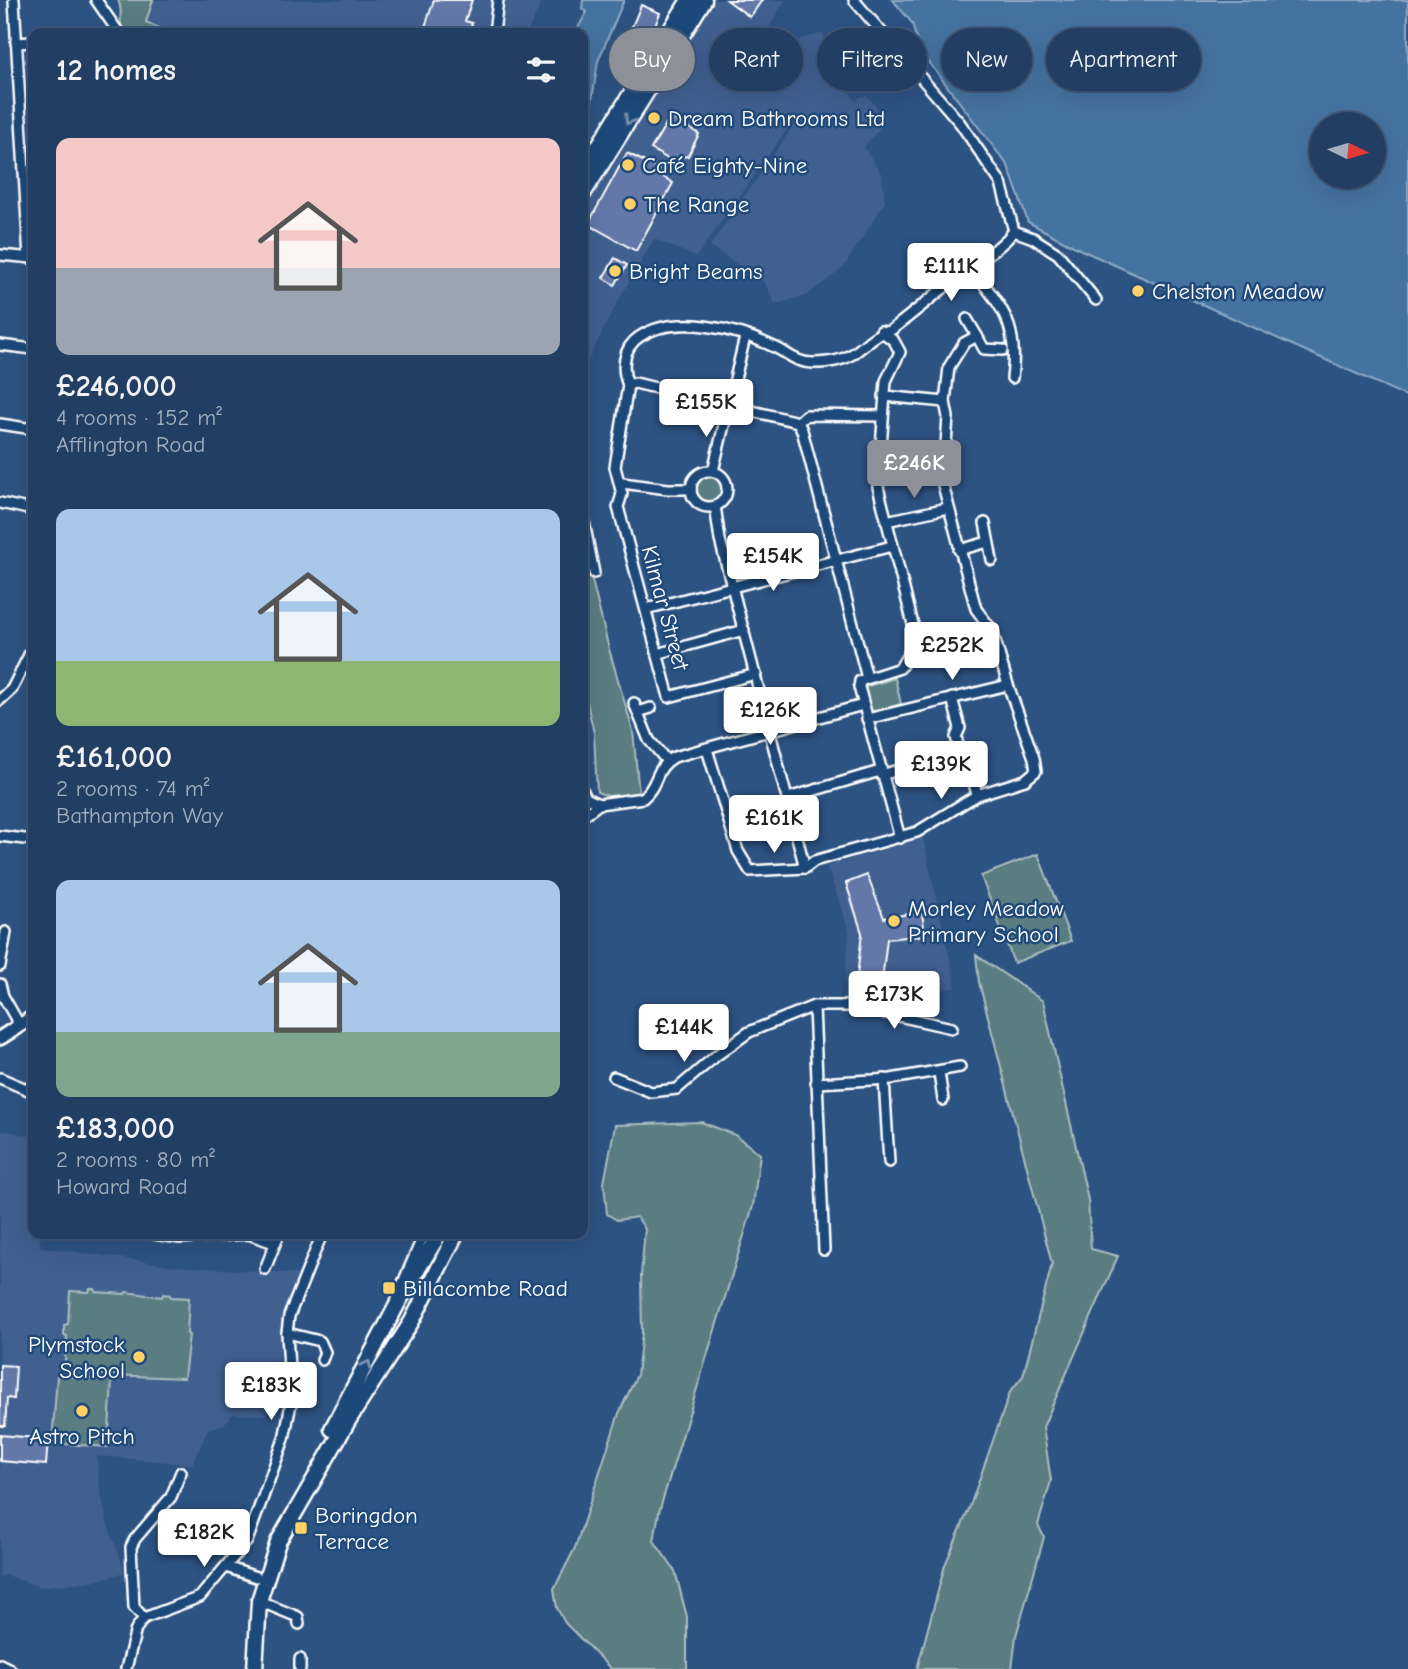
<!DOCTYPE html>
<meta charset="utf-8">
<style>
:root{--surface:#223e62;--page:#2e496b;--text:#f1f3f6;--muted:#a2aebe;--line:#3f5777;--accent:#8c9099}
body{margin:0;font-family:"Comic Neue",sans-serif;background:var(--page);color:var(--text);height:100vh;display:flex;flex-direction:column;font-size:26px;white-space:nowrap}
*{box-sizing:border-box;margin:0}
p{font-size:23px;color:var(--muted)}
.icon{flex:none;width:38px;height:38px;fill:none;stroke:currentColor;stroke-width:2;stroke-linecap:round;stroke-linejoin:round}
.map{position:relative;flex:1;overflow:hidden}
.drawer{position:absolute;left:28px;top:28px;width:560px;height:1211px;display:flex;flex-direction:column;background:var(--surface);border-radius:14px;box-shadow:0 7px 28px #0002,0 0 0 2px var(--line)}
.drawer>*{flex:none}
.top-card{position:absolute;left:609px;top:28px;width:665px;height:63px;display:flex;gap:14px}
.needle{width:46px;rotate:95deg}
.fabs{position:absolute;left:1309px;top:112px;display:grid;gap:14px}
.fabs a{display:grid;place-items:center;width:77px;height:77px;border-radius:50%;background:var(--surface);box-shadow:0 7px 28px #0002,0 0 0 2px var(--line);font-size:35px}
.price{position:absolute;translate:-50% -60px;padding:0 16px;border-radius:7px;background:#fff;color:#222;font-size:23px;line-height:46px;filter:drop-shadow(0 2px 4px #0008)}
.price::after{content:'';position:absolute;left:50%;top:42px;width:21px;height:16px;margin-left:-10px;background:inherit;clip-path:polygon(0 0,100% 0,50% 100%)}
.price.current{background:var(--accent);color:#fff}
ul{padding:0;list-style:none}
li{display:grid;align-content:center;gap:14px;height:371px;padding:0 28px}
li span{display:grid;place-items:center;height:217px;border-radius:14px;color:#555}
li>.icon{margin-inline-start:auto}
span .icon{width:126px;height:126px;fill:#fffc;stroke-width:1}
li b{font-size:30px}
h2{display:flex;justify-content:space-between;align-items:center;height:84px;padding:0 28px;font-size:30px}
.tag{padding:0 24px;border-radius:32px;background:var(--surface);box-shadow:0 7px 28px #0002,0 0 0 2px var(--line);font-size:24px;line-height:63px}
.tag.current{background:var(--accent);color:#fff}
.map>svg:first-child{display:block}
.built{fill:#416190}
.green{fill:#5a7d82;stroke:#acbec0;stroke-width:2}
.water{fill:#4473a0;stroke:#8fabc6;stroke-width:2;fill-rule:evenodd}
.building{fill:#6378a8;stroke:#fff;stroke-width:2}
.lines{fill:none;stroke-linecap:round;stroke-linejoin:round}
.street-casing{stroke:#fff;stroke-width:14}
.secondary-casing{stroke:#fff;stroke-width:18}
.primary-casing{stroke:#fff;stroke-width:19}
.street{stroke:#1f4a7a;stroke-width:9}
.secondary{stroke:#1f4a7a;stroke-width:12}
.primary{stroke:#1f4a7a;stroke-width:14}
.oneway{stroke:#7992af}
.poi-dot{fill:#ffd166;stroke:#1f4a7a;stroke-width:2.5}
.labels{text-anchor:middle;dominant-baseline:central;stroke-width:5;stroke-linejoin:round;paint-order:stroke}
.poi-label{font-size:23px;fill:#fff;stroke:#1f4a7a;text-anchor:start}
.street-label{font-size:23px;fill:#fff;stroke:#1f4a7a}
</style>
<div class="map">
<svg width="1408" height="1669" viewBox="0 0 1408 1669">
<rect width="100%" height="100%" fill="#2d5383"/>
<filter id="ink" filterUnits="userSpaceOnUse"><feTurbulence type="fractalNoise" baseFrequency=".0143" numOctaves="2"/><feDisplacementMap in="SourceGraphic" scale="14" xChannelSelector="R" yChannelSelector="G"/><feConvolveMatrix kernelMatrix="1 2 1 2 8 2 1 2 1" color-interpolation-filters="sRGB"/></filter>
<g filter="url(#ink)">
<!-- built -->
<g class="built">
<path d="M153 0H543L527 33H169L146 22Z"/>
<path d="M713 0H785L749 63 765 81 798 40 824 33 826 50 822 58 836 72 856 102 860 97 867 96 883 114 882 126 864 147 882 175 885 202 843 268 806 296 775 304 764 282 710 246 797 121 795 118 696 257 654 239 618 301 583 371V207Z"/>
<path d="M923 838 956 987 937 991 933 1020 843 1000 849 931 827 866Z"/>
<path d="M7 1131 33 1137V1234H40V1247L176 1266 301 1274 282 1323 278 1380 266 1415 233 1414 224 1424 208 1429 192 1464 97 1456 99 1484 107 1522 125 1572 98 1580 41 1587 6 1575 0 1577V1132Z"/>
</g>
<!-- green -->
<g class="green">
<path d="M118 0H153L146 22 169 33H124C117 22 124 11 118 0Z"/>
<circle cx="709" cy="488" r="14"/>
<path d="M583 544 609 649 633 731 639 794 608 796 597 792 594 733 583 686Z"/>
<path d="M895 678 901 704 870 713 865 687Z"/>
<path d="M1038 854 1071 941 1014 963 981 876Z"/>
<path d="M976 955 1043 1001 1088 1200 1091 1249 1118 1256 1043 1427 1051 1481 1038 1525 1044 1537 1016 1636 1012 1669H917L945 1565 969 1509 1010 1392 1023 1376 1052 1264 979 982Z"/>
<path d="M701 1122 735 1135 760 1154 753 1206 659 1512 654 1541 675 1571 687 1617V1669H611L565 1623 557 1608 554 1589 575 1548 619 1413 637 1375 642 1333 641 1275 645 1229 637 1217 617 1220 607 1214 604 1183 615 1125Z"/>
<path d="M90 1289H95L96 1292 125 1294 126 1292 162 1297 163 1294 170 1295 171 1297 189 1298 187 1334 189 1335 184 1378 83 1374V1371L64 1370 67 1336 64 1335V1325L68 1324 70 1291 89 1292Z"/>
<path d="M57 1376 112 1380 108 1447 52 1443Z"/>
</g>
<!-- water -->
<g class="water">
<path d="M583 0H624L598 61 591 106 583 112V33H575L587 12 582 9Z"/>
<path d="M893 0H1408V397L1079 249 1028 222 1008 166 919 49 912 23ZM1321 124H1374V177H1321Z"/>
</g>
<!-- building -->
<g class="building">
<path d="M434 0H472L465 21 472 23 469 33H423Z"/>
<path d="M727 0H762L750 17Z"/>
<path d="M641 5 660 13 648 45 635 40 633 45 623 41 626 33 629 34Z"/>
<path d="M745 27 758 35 742 65 728 57Z"/>
<path d="M670 117 699 134 688 156 668 159 651 149Z"/>
<path d="M627 153 659 169 657 173 673 183 636 251 588 224Z"/>
<path d="M615 258 627 265 615 285 603 278Z"/>
<path d="M867 875 884 918 922 912 925 935 887 939 881 988 856 986 862 933 846 883Z"/>
<path d="M0 1365 16 1366 14 1399 7 1398 5 1426H0Z"/>
<path d="M0 1435 48 1439 46 1465 0 1461Z"/>
</g>
<g class="lines">
<defs>
<g id="street">
<path d="M14 0 29 258"/>
<path d="M96 0 119 33"/>
<path d="M854 0 960 123 1001 183 1014 231"/>
<path d="M494 33 498 0"/>
<path d="M16 43 33 42"/>
<path d="M1014 231 1033 238 1058 254 1096 300"/>
<path d="M0 255 33 258"/>
<path d="M970 267C1002 307 1019 324 1012 378"/>
<path d="M881 331 894 341 900 352 886 381 878 487 917 640 900 668 860 681 859 687 900 838"/>
<path d="M977 336 984 349 1003 350"/>
<path d="M0 345 33 349"/>
<path d="M628 385C621 368 623 348 639 337 676 313 737 329 774 347 788 353 796 363 813 363 826 363 843 361 854 353 866 345 876 332 890 331 916 311 941 290 967 269 984 256 1001 248 1014 231"/>
<path d="M628 385 635 383 798 422 802 430 867 678"/>
<path d="M628 385 615 467 622 494 618 507 669 697 756 674"/>
<path d="M884 396 945 402"/>
<path d="M798 422 806 415 883 416"/>
<path d="M0 424 33 429"/>
<circle cx="709" cy="489" r="18"/>
<path d="M713 471 745 337"/>
<path d="M622 483 668 489H691"/>
<path d="M0 503 33 510"/>
<path d="M715 506 720 540 805 868"/>
<path d="M583 517 594 573"/>
<path d="M886 521 948 508"/>
<path d="M985 523 992 560"/>
<path d="M959 550 988 542"/>
<path d="M646 609 892 546"/>
<path d="M915 633 996 647"/>
<path d="M657 654 744 630"/>
<path d="M952 698 960 728 956 737 960 752 968 758 977 795"/>
<path d="M0 700 12 689 33 647"/>
<path d="M634 703 649 740 667 761"/>
<path d="M638 712 651 708"/>
<path d="M867 719 1008 685"/>
<path d="M707 749 738 851 750 871 805 868 814 861 917 832 977 795 1025 780 1036 771 1034 758 1008 685 992 630 976 609 943 485 948 417 945 402 949 367 964 343 977 336 967 319"/>
<path d="M881 775 920 764"/>
<path d="M583 791 586 798 599 804"/>
<path d="M788 798 880 771"/>
<path d="M583 816 599 804 643 798C659 785 654 768 674 757L863 705"/>
<path d="M0 836 33 840"/>
<path d="M0 966 6 932"/>
<path d="M0 984 3 996 20 1026"/>
<path d="M814 1006 824 1250"/>
<path d="M939 1072 943 1100"/>
<path d="M614 1077 651 1092 677 1089 717 1055 749 1032 814 1006H854L952 1028"/>
<path d="M0 1078 33 1092"/>
<path d="M884 1079 889 1162"/>
<path d="M816 1083 891 1079 960 1067"/>
<path d="M154 1234 180 1238 248 1234 274 1243"/>
<path d="M265 1269 279 1234"/>
<path d="M399 1292 424 1234"/>
<path d="M287 1333 320 1341 325 1352 322 1360"/>
<path d="M226 1567 256 1577"/>
<path d="M259 1601 298 1617 299 1624"/>
<path d="M144 1618 200 1597 247 1541 284 1439 291 1404 287 1333 289 1316 322 1234"/>
<path d="M144 1618 134 1607 131 1547 135 1539 171 1497 181 1472"/>
<path d="M300 1659V1669"/>
<path d="M0 1664 10 1669"/>
<path d="M126 1669 136 1629 144 1618"/>
</g>
<path id="secondary" d="M0 1038 33 1017"/>
<g id="primary">
<path d="M583 171 689 0"/>
<path d="M583 194 704 0"/>
<path d="M332 1429 399 1301 439 1234"/>
<path d="M255 1669 259 1601 278 1542 348 1421 412 1321 456 1234"/>
</g>
</defs>
<!-- street casing -->
<use href="#street" class="street-casing"/>
<!-- secondary casing -->
<use href="#secondary" class="secondary-casing"/>
<!-- primary casing -->
<use href="#primary" class="primary-casing"/>
<!-- street -->
<use href="#street" class="street"/>
<!-- secondary -->
<use href="#secondary" class="secondary"/>
<!-- primary -->
<use href="#primary" class="primary"/>
</g>
<!-- one-way arrows -->
<defs><path id="oneway-chevron" d="M-2-3.5L2.5 0L-2 3.5" fill="none" stroke-width="1.6" stroke-linecap="round" stroke-linejoin="round" transform="scale(1.75)"/></defs>
<g class="oneway">
<use href="#oneway-chevron" transform="translate(629 120) rotate(122)"/>
<use href="#oneway-chevron" transform="translate(367 1365) rotate(-62)"/>
</g>
</g>
<!-- markers -->
<g class="poi-dot">
<circle cx="654" cy="118" r="7"/>
<circle cx="628" cy="165" r="7"/>
<circle cx="630" cy="204" r="7"/>
<circle cx="615" cy="271" r="7"/>
<circle cx="1138" cy="291" r="7"/>
<circle cx="894" cy="921" r="7"/>
<rect x="382" y="1281" width="14" height="14" rx="3.5"/>
<circle cx="139" cy="1357" r="7"/>
<circle cx="82" cy="1411" r="7"/>
<rect x="294" y="1521" width="14" height="14" rx="3.5"/>
</g>
<g class="labels">
<!-- poi labels -->
<g class="poi-label">
<text x="668" y="118">Dream Bathrooms Ltd</text>
<text x="642" y="165">Café Eighty-Nine</text>
<text x="644" y="204">The Range</text>
<text x="629" y="271">Bright Beams</text>
<text x="1152" y="291">Chelston Meadow</text>
<text x="908" y="908">Morley Meadow<tspan x="908" dy="26">Primary School</tspan></text>
<text x="403" y="1288">Billacombe Road</text>
<text x="125" y="1344" text-anchor="end">Plymstock<tspan x="125" dy="26">School</tspan></text>
<text x="82" y="1436" text-anchor="middle">Astro Pitch</text>
<text x="315" y="1515">Boringdon<tspan x="315" dy="26">Terrace</tspan></text>
</g>
<!-- street labels -->
<g class="street-label">
<text transform="translate(665 608) rotate(75)">Kilmar Street</text>
</g>
</g>
</svg>
<div class="fabs">
<a><svg class="needle" viewBox="-14 -14 28 28"><path d="M0-13l5 13h-10z" fill="#e53935"/><path d="M0 13l5-13h-10z" fill="#a2aebe"/></svg></a>
</div>
<b class="price" style="left:951px;top:303px">£111K</b>
<b class="price" style="left:706px;top:439px">£155K</b>
<b class="price current" style="left:914px;top:500px">£246K</b>
<b class="price" style="left:773px;top:593px">£154K</b>
<b class="price" style="left:952px;top:682px">£252K</b>
<b class="price" style="left:770px;top:747px">£126K</b>
<b class="price" style="left:941px;top:801px">£139K</b>
<b class="price" style="left:774px;top:855px">£161K</b>
<b class="price" style="left:894px;top:1031px">£173K</b>
<b class="price" style="left:684px;top:1064px">£144K</b>
<b class="price" style="left:271px;top:1422px">£183K</b>
<b class="price" style="left:204px;top:1569px">£182K</b>
<div class="top-card">
<a class="tag current">Buy</a>
<a class="tag">Rent</a>
<a class="tag">Filters</a>
<a class="tag">New</a>
<a class="tag">Apartment</a>
</div>
<section class="drawer">
<h2>12 homes<svg class="icon" aria-label="filters" viewBox="0 0 24 24"><path d="M4 7h16M4 17h16"/><circle cx="9" cy="7" r="2"/><circle cx="15" cy="17" r="2"/></svg></h2>
<ul>
<li><span style="background:linear-gradient(#f6c9c9 60%,#9aa5b1 0)"><svg class="icon" aria-label="home" viewBox="0 0 24 24"><path d="M3 11l9-7 9 7M6 9v11h12V9"/></svg></span><div><b>£246,000</b><p>4 rooms · 152 m²</p><p>Afflington Road</p></div></li>
<li><span style="background:linear-gradient(#a9c7e8 70%,#8fb573 0)"><svg class="icon" aria-label="home" viewBox="0 0 24 24"><path d="M3 11l9-7 9 7M6 9v11h12V9"/></svg></span><div><b>£161,000</b><p>2 rooms · 74 m²</p><p>Bathampton Way</p></div></li>
<li><span style="background:linear-gradient(#a9c7e8 70%,#7fa58c 0)"><svg class="icon" aria-label="home" viewBox="0 0 24 24"><path d="M3 11l9-7 9 7M6 9v11h12V9"/></svg></span><div><b>£183,000</b><p>2 rooms · 80 m²</p><p>Howard Road</p></div></li>
</ul>
</section>
</div>
